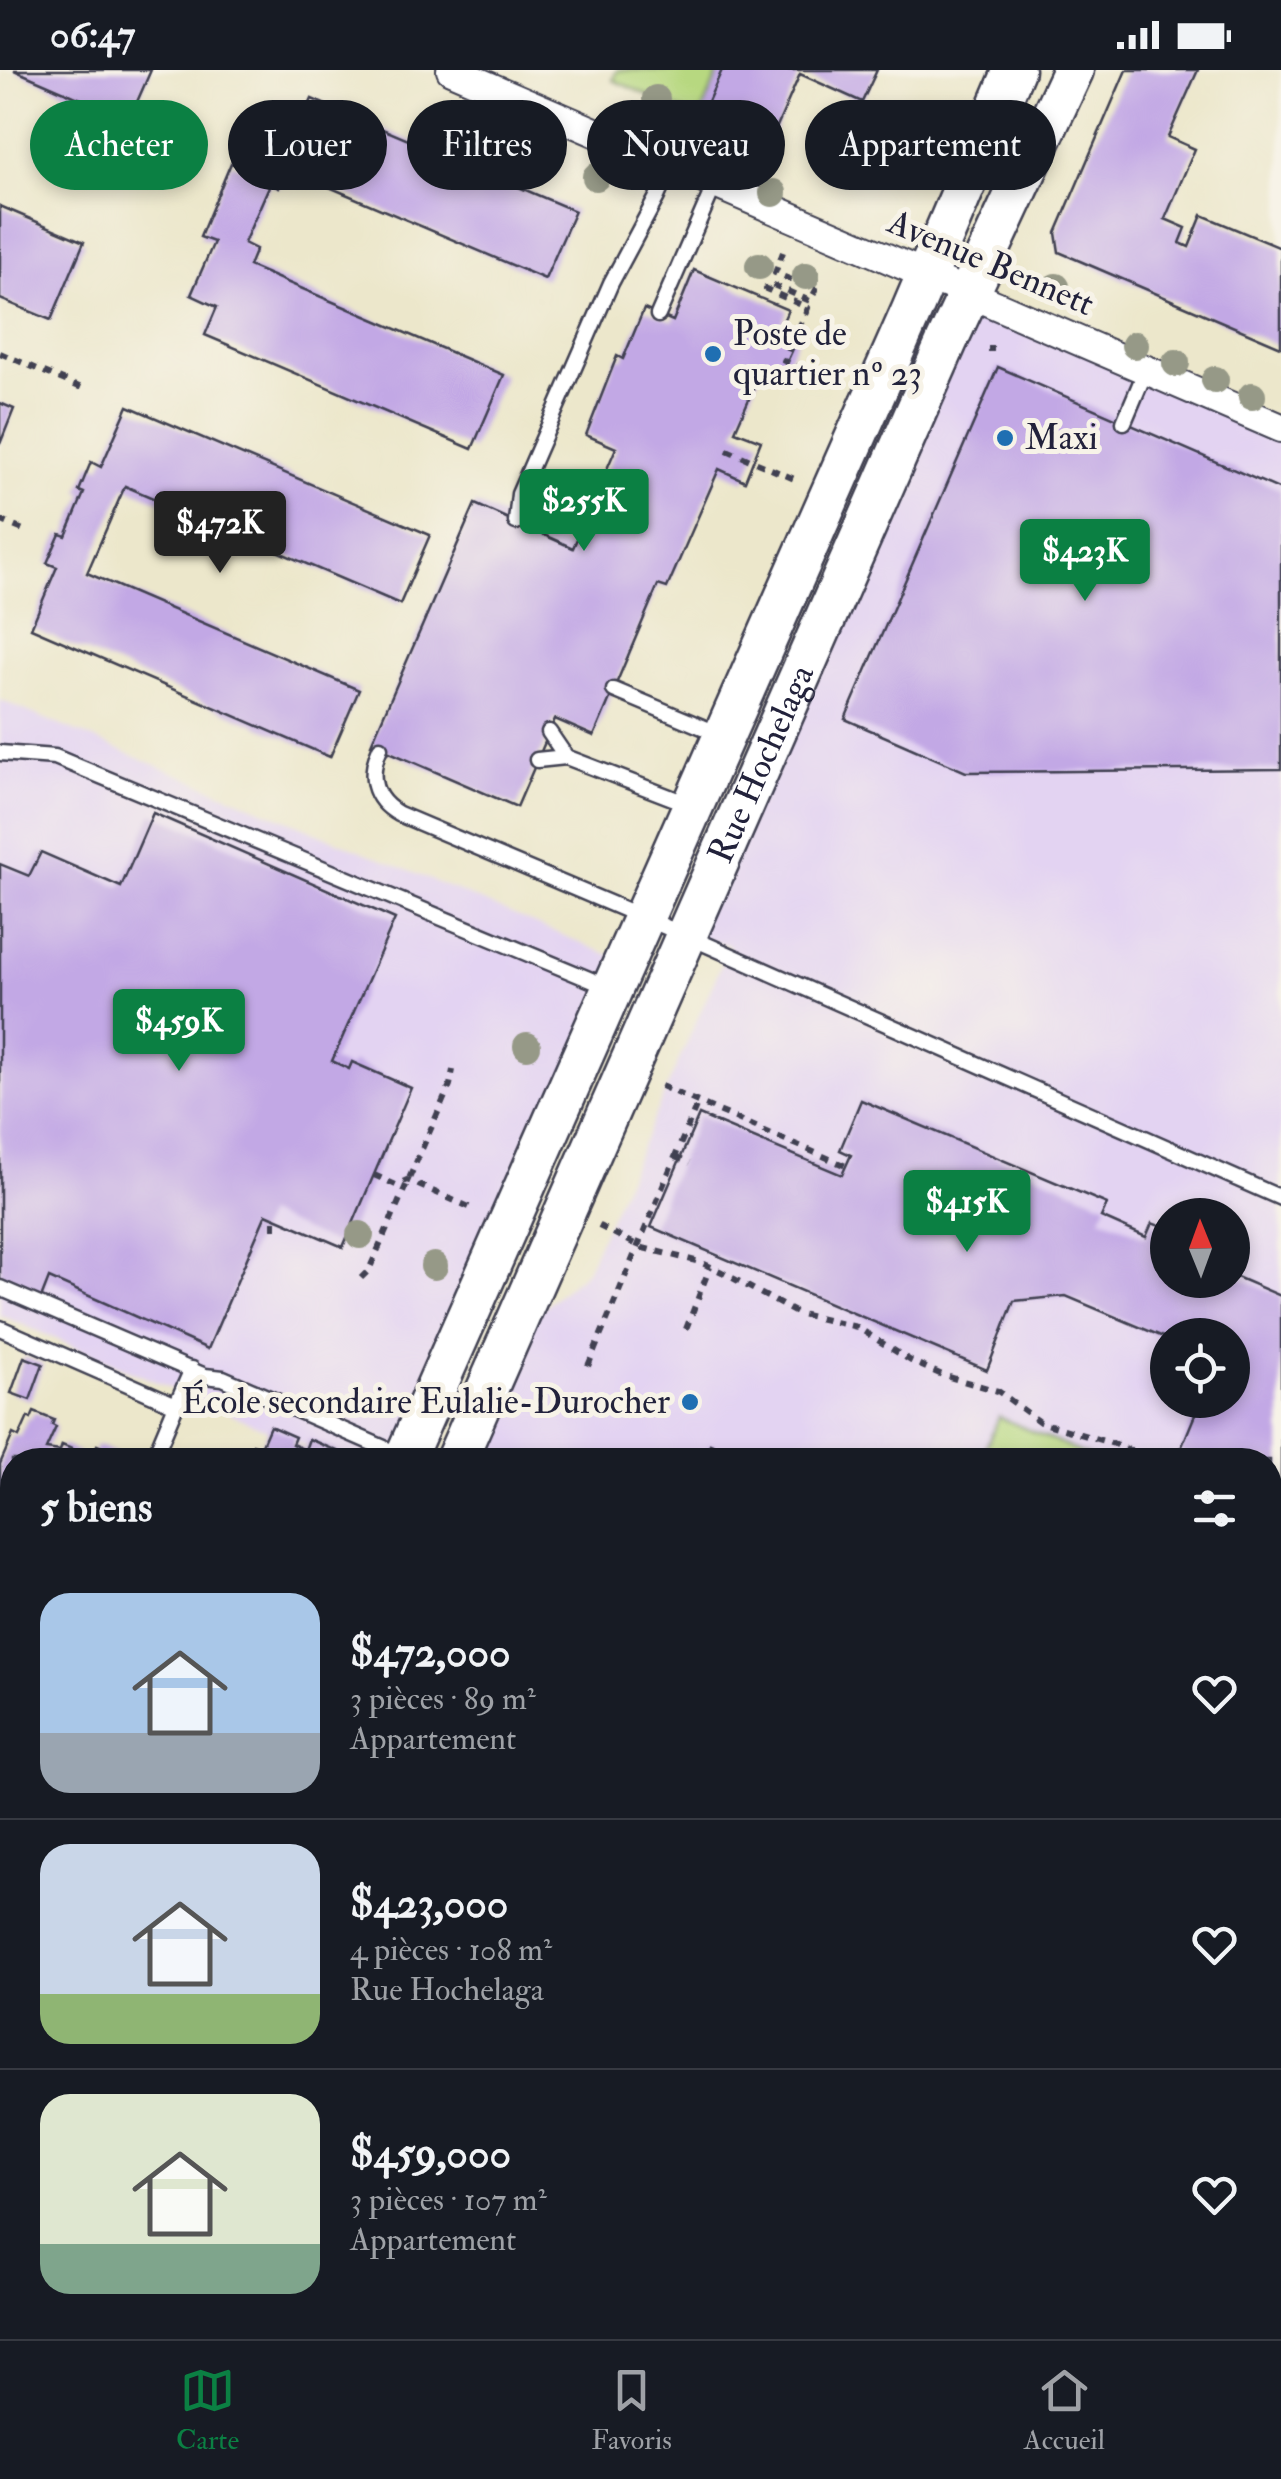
<!DOCTYPE html>
<html lang="fr">
<meta charset="utf-8">
<style>
:root{--surface:#171b24;--page:#20242c;--text:#f1f3f6;--muted:#9ea1a6;--line:#363941;--accent:#0b8043}
body{margin:0;font-family:"IM FELL Double Pica",serif;background:var(--page);color:var(--text);height:100vh;display:flex;flex-direction:column;font-size:38px;white-space:nowrap}
*{box-sizing:border-box;margin:0}
p{font-size:32px;color:var(--muted)}
.icon{flex:none;width:55px;height:55px;fill:none;stroke:currentColor;stroke-width:2;stroke-linecap:round;stroke-linejoin:round}
.map{position:relative;flex:1;overflow:hidden}
.side{position:absolute;left:0px;top:1378px;width:1282px;height:892px;display:flex;flex-direction:column;background:var(--surface);border-radius:40px 40px 0 0;box-shadow:0 5px 15px #0003}
.side>*{flex:none}
.guide{position:absolute;left:30px;top:30px;width:1222px;height:90px;display:flex;gap:20px}
.needle{width:65px;rotate:359deg}
.tools{position:absolute;left:1150px;top:1128px;display:grid;gap:20px}
.tools a{display:grid;place-items:center;width:100px;height:100px;border-radius:50%;background:var(--surface);box-shadow:0 5px 15px #0003;font-size:50px}
.price{position:absolute;translate:-50% -85px;padding:0 22px;border-radius:10px;background:var(--accent);color:#fff;font-size:32px;line-height:65px;filter:drop-shadow(0 2px 5px #0008)}
.price::after{content:'';position:absolute;left:50%;top:60px;width:30px;height:22px;margin-left:-15px;background:inherit;clip-path:polygon(0 0,100% 0,50% 100%)}
.price.active{background:#222;color:#fff}
ul{padding:0;list-style:none}
li{display:flex;align-items:center;gap:30px;height:250px;padding:0 40px}
li+li{border-top:2px solid var(--line)}
li span{display:grid;place-items:center;flex:none;width:280px;height:200px;border-radius:30px;color:#555}
li>.icon{margin-inline-start:auto}
span .icon{width:120px;height:120px;fill:#fffc;stroke-width:1}
li b{font-size:42px}
h2{display:flex;justify-content:space-between;align-items:center;height:120px;padding:0 40px;font-size:42px}
.chip{padding:0 35px;border-radius:45px;background:var(--surface);box-shadow:0 5px 15px #0003;font-size:35px;line-height:90px}
.chip.active{background:var(--accent);color:#fff}
.status{display:flex;justify-content:space-between;align-items:center;height:70px;padding:0 50px;background:var(--surface);direction:ltr}
.status svg{height:28px;fill:currentColor}
.tab-bar{display:flex;justify-content:space-around;align-items:center;height:140px;border-top:2px solid var(--line);background:var(--surface);font-size:28px;color:var(--muted)}
.tab-bar a{display:grid;justify-items:center;gap:5px}
.tab-bar .active{color:var(--accent)}
.map>svg:first-child{display:block}
.built{fill:#e3d3f2;fill-rule:evenodd}
.green{fill:#b7d880;stroke:#6c7d5e;stroke-width:2.5}
.building{fill:#c2a8e5}
.lines{fill:none;stroke-linecap:round;stroke-linejoin:round}
.service-casing{stroke:#404051;stroke-width:19}
.minor-casing{stroke:#404051;stroke-width:32}
.secondary-casing{stroke:#404051;stroke-width:45}
.path{stroke:#404051;stroke-width:6;stroke-dasharray:8 8;stroke-linecap:butt}
.service{stroke:#fff;stroke-width:14}
.minor{stroke:#fff;stroke-width:28}
.secondary{stroke:#fff;stroke-width:40}
.tree{fill:#969987}
.poi-dot{fill:#1f6fb2;stroke:#f7f3e8;stroke-width:4}
.labels{text-anchor:middle;dominant-baseline:central;stroke-width:10;stroke-linejoin:round;paint-order:stroke}
.street-label{font-size:35px;fill:#22223b;stroke:#f7f3e8}
.poi-label{font-size:35px;fill:#22223b;stroke:#f7f3e8;text-anchor:start}
</style>
<div class="status"><b>06:47</b><svg viewBox="0 0 49 12"><path d="M0 12V9h3v3zM5 12V6h3v6zM10 12V3h3v9zM15 12V0h3v12zM26 1h20v11H26zM47 4h2v5h-2z"/></svg></div>
<div class="map">
<svg width="1281" height="2269" viewBox="0 0 1281 2269">
<rect width="100%" height="100%" fill="#f7f3e8"/>
<filter id="ink" filterUnits="userSpaceOnUse"><feTurbulence type="fractalNoise" baseFrequency=".01" numOctaves="2"/><feDisplacementMap in="SourceGraphic" scale="20" xChannelSelector="R" yChannelSelector="G"/><feConvolveMatrix kernelMatrix="1 2 1 2 8 2 1 2 1" color-interpolation-filters="sRGB"/></filter>
<filter id="wash" filterUnits="userSpaceOnUse"><feTurbulence type="fractalNoise" baseFrequency=".0048" numOctaves="4" result="noise"/><feDisplacementMap in="SourceGraphic" scale="40" xChannelSelector="R" yChannelSelector="G"/><feGaussianBlur stdDeviation="2.25" result="paint"/><feColorMatrix in="noise" values="0 0 0 0 0 0 0 0 0 0 0 0 0 0 0 0 0 1.4 0 .05"/><feComposite in="paint" operator="in"/></filter>
<g filter="url(#wash)">
<rect width="100%" height="100%" fill="#ece7cb"/>
<!-- built -->
<g class="built">
<path d="M967 226 1281 363V2058L1270 2053V1390H456L512 1264 586 1201 730 875 687 866ZM1168 1145H1232V1210H1168ZM1168 1265H1232V1330H1168Z"/>
<path d="M0 630 624 891 404 1390H338L0 1245Z"/>
</g>
<!-- green -->
<g class="green">
<path d="M617 0H720L699 48 613 10Z"/>
<path d="M999 1347 1097 1390H980Z"/>
<path d="M1270 1478 1281 1483V1622L1270 1647Z"/>
</g>
<g id="blocks">
<!-- building -->
<g class="building">
<path d="M14 0H151L129 50Z"/>
<path d="M722 0H877L862 32 800 4 768 77 701 47Z"/>
<path d="M1126 0H1198L1168 67 1195 79 1165 149 1186 158 1180 173 1189 177 1202 145 1281 178V277L1059 182 1056 163Z"/>
<path d="M312 29 575 141 545 209 287 99 279 118 270 114 244 173 256 179 249 196 504 305 472 379 205 265 217 237 191 225 214 172 200 167 231 93 252 102 278 42 302 51Z"/>
<path d="M0 136 84 172 51 250 0 229Z"/>
<path d="M694 200 788 240 779 260 798 268 781 305 763 297 735 361 761 371 745 411 719 399 667 518 658 515 594 666 555 649 517 737 371 674 475 434 573 478 616 378 586 365 617 286 623 289 644 239 673 251Z"/>
<path d="M998 297 1281 420V699L966 702 845 649Z"/>
<path d="M0 333 14 339 0 374Z"/>
<path d="M128 336 430 465 400 534 125 416 87 503 359 620 330 687 31 558 57 497 47 493 60 464 66 466 84 423 79 421 91 392 101 397Z"/>
<path d="M153 743 395 849 332 991 349 999 352 992 411 1018 343 1177 266 1144 208 1279 49 1208 40 1231 0 1215V794L29 806 41 782 121 817Z"/>
<path d="M861 1030 1107 1134 1101 1147 1146 1167 1152 1153 1168 1159V1210H1232V1205L1281 1226V1424L1270 1419V1390H1202L1180 1381 1201 1330H1232V1265H1168V1269L1066 1226 1014 1231 987 1300 651 1157 699 1045 842 1105 851 1085 840 1080Z"/>
<path d="M24 1287 43 1294 30 1330 11 1323Z"/>
<path d="M34 1342 54 1350 52 1355 56 1357 46 1379 60 1381 62 1375 79 1382 76 1390H12V1434L6 1431 4 1437 0 1435V1394L13 1364 19 1367 28 1347 31 1349Z"/>
<path d="M270 1356 295 1367 292 1374 305 1380 309 1369 358 1390H247L253 1374 261 1377Z"/>
<path d="M710 1374 748 1390H703Z"/>
<path d="M97 1375 131 1390H90Z"/>
<path d="M0 1576 12 1581V1660L9 1668 0 1664Z"/>
<path d="M1270 1809 1281 1813V1930L1270 1925Z"/>
<path d="M0 1866 12 1872V1945L0 1939Z"/>
<path d="M0 2049 12 2054V2171L0 2199Z"/>
<path d="M1270 2124 1281 2129V2232L1270 2228Z"/>
<path d="M134 2258H144L169 2269H118L121 2262 130 2266Z"/>
<path d="M358 2258H427L446 2266 445 2269H352Z"/>
<path d="M760 2258H917L930 2263 932 2258H970L997 2269H798L781 2259 779 2266Z"/>
</g>
</g>
</g>
<g filter="url(#ink)">
<use href="#blocks" fill-opacity="0" stroke="#404051" stroke-width="2.5"/>
<g class="lines">
<defs>
<g id="service">
<path d="M658 245 714 116"/>
<path d="M1124 352 1146 300"/>
<path d="M516 452 519 424 611 213 657 127 670 97"/>
<path d="M614 620 719 664"/>
<path d="M549 662 566 687"/>
<path d="M380 678C368 705 372 729 399 744L687 866 1281 1128"/>
<path d="M0 683 55 687 608 917"/>
<path d="M537 690 566 687 688 734"/>
<path d="M0 1218 205 1306 223 1308 400 1385"/>
<path d="M0 1258 176 1335 153 1390"/>
<path d="M176 1335 192 1299"/>
<path d="M0 1758 12 1728"/>
<path d="M1270 1951 1281 1956"/>
<path d="M1169 2258 1195 2269"/>
<path d="M338 2269 343 2258"/>
<path d="M1120 2269 1125 2258"/>
</g>
<g id="minor">
<path d="M451 0 1281 358"/>
<path d="M0 1505 12 1510"/>
<path d="M0 2000 12 2006"/>
<path d="M1270 2053 1281 2058"/>
<path d="M592 2258 619 2269"/>
</g>
<g id="secondary">
<path d="M404 1390 912 240 1014 0"/>
<path id="s1" d="M456 1390 947 271 1073 0"/>
<path d="M20 2269 25 2258"/>
<path d="M72 2269 77 2258"/>
</g>
</defs>
<!-- service casing -->
<use href="#service" class="service-casing"/>
<!-- minor casing -->
<use href="#minor" class="minor-casing"/>
<!-- secondary casing -->
<use href="#secondary" class="secondary-casing"/>
<!-- path -->
<g class="path">
<path d="M901 146 903 158"/>
<path d="M783 182 775 203 816 220 810 231 769 213 766 219 808 238 791 275"/>
<path d="M775 269 791 275 784 291 841 314"/>
<path d="M991 276V282"/>
<path d="M0 283 84 319"/>
<path d="M727 380 799 411"/>
<path d="M0 450 23 460"/>
<path d="M661 1016 846 1096"/>
<path d="M675 1087 690 1093"/>
<path d="M374 1105 396 1115 407 1110 476 1140"/>
<path d="M599 1156 643 1178 700 1192 722 1202 796 1243 857 1257 911 1291 942 1305 998 1321 1040 1352 1121 1376 1148 1390"/>
<path d="M274 1159V1147"/>
<path d="M361 1208 369 1200 450 1015 453 1000"/>
<path d="M686 1259 710 1197"/>
<path d="M588 1296 698 1032"/>
<path d="M1270 1443 1281 1450"/>
</g>
<!-- service -->
<use href="#service" class="service"/>
<!-- minor -->
<use href="#minor" class="minor"/>
<!-- secondary -->
<use href="#secondary" class="secondary"/>
</g>
<!-- trees -->
<g class="tree">
<circle cx="656" cy="29" r="14"/>
<circle cx="698" cy="49" r="14"/>
<circle cx="547" cy="90" r="14"/>
<circle cx="596" cy="107" r="14"/>
<circle cx="773" cy="123" r="14"/>
<circle cx="759" cy="196" r="14"/>
<circle cx="806" cy="206" r="14"/>
<circle cx="1056" cy="217" r="14"/>
<circle cx="1135" cy="275" r="14"/>
<circle cx="1176" cy="293" r="14"/>
<circle cx="1215" cy="310" r="14"/>
<circle cx="1252" cy="326" r="14"/>
<circle cx="527" cy="976" r="14"/>
<circle cx="360" cy="1165" r="14"/>
<circle cx="434" cy="1196" r="14"/>
</g>
</g>
<!-- markers -->
<g class="poi-dot">
<circle cx="713" cy="284" r="10"/>
<circle cx="1005" cy="368" r="10"/>
<circle cx="690" cy="1332" r="10"/>
</g>
<g class="labels">
<!-- street labels -->
<g class="street-label">
<text transform="translate(991 193) rotate(23)">Avenue Bennett</text>
<text stroke="none"><textPath href="#s1" startOffset="760">Rue Hochelaga</textPath></text>
</g>
<!-- poi labels -->
<g class="poi-label">
<text x="733" y="264">Poste de<tspan x="733" dy="40">quartier nº 23</tspan></text>
<text x="1025" y="368">Maxi</text>
<text x="670" y="1332" text-anchor="end">École secondaire Eulalie-Durocher</text>
</g>
</g>
</svg>
<div class="tools">
<a><svg class="needle" viewBox="-14 -14 28 28"><path d="M0-13l5 13h-10z" fill="#e53935"/><path d="M0 13l5-13h-10z" fill="#9ea1a6"/></svg></a>
<a><svg class="icon" aria-label="locate" viewBox="0 0 24 24"><circle cx="12" cy="12" r="6"/><path d="M12 2v4M12 18v4M2 12h4M18 12h4"/></svg></a>
</div>
<b class="price" style="left:584px;top:484px">$255K</b>
<b class="price active" style="left:220px;top:506px">$472K</b>
<b class="price" style="left:1085px;top:534px">$423K</b>
<b class="price" style="left:179px;top:1004px">$459K</b>
<b class="price" style="left:967px;top:1185px">$415K</b>
<div class="guide">
<a class="chip active">Acheter</a>
<a class="chip">Louer</a>
<a class="chip">Filtres</a>
<a class="chip">Nouveau</a>
<a class="chip">Appartement</a>
</div>
<section class="side">
<h2>5 biens<svg class="icon" aria-label="filters" viewBox="0 0 24 24"><path d="M4 7h16M4 17h16"/><circle cx="9" cy="7" r="2"/><circle cx="15" cy="17" r="2"/></svg></h2>
<ul>
<li><span style="background:linear-gradient(#a9c7e8 70%,#9aa5b1 0)"><svg class="icon" aria-label="home" viewBox="0 0 24 24"><path d="M3 11l9-7 9 7M6 9v11h12V9"/></svg></span><div><b>$472,000</b><p>3 pièces · 89 m²</p><p>Appartement</p></div><svg class="icon" aria-label="heart" viewBox="0 0 24 24"><path d="M12 20l-8-8c-3-5 5-10 8-4 3-6 11-1 8 4z"/></svg></li>
<li><span style="background:linear-gradient(#c9d6e8 75%,#8fb573 0)"><svg class="icon" aria-label="home" viewBox="0 0 24 24"><path d="M3 11l9-7 9 7M6 9v11h12V9"/></svg></span><div><b>$423,000</b><p>4 pièces · 108 m²</p><p>Rue Hochelaga</p></div><svg class="icon" aria-label="heart" viewBox="0 0 24 24"><path d="M12 20l-8-8c-3-5 5-10 8-4 3-6 11-1 8 4z"/></svg></li>
<li><span style="background:linear-gradient(#dfe7d0 75%,#7fa58c 0)"><svg class="icon" aria-label="home" viewBox="0 0 24 24"><path d="M3 11l9-7 9 7M6 9v11h12V9"/></svg></span><div><b>$459,000</b><p>3 pièces · 107 m²</p><p>Appartement</p></div><svg class="icon" aria-label="heart" viewBox="0 0 24 24"><path d="M12 20l-8-8c-3-5 5-10 8-4 3-6 11-1 8 4z"/></svg></li>
</ul>
</section>
</div>
<nav class="tab-bar">
<a class="active"><svg class="icon" aria-label="map" viewBox="0 0 24 24"><path d="M3 6l6-2 6 2 6-2v14l-6 2-6-2-6 2zM9 4v14M15 6v14"/></svg>Carte</a>
<a><svg class="icon" aria-label="saved" viewBox="0 0 24 24"><path d="M7 4h10v16l-5-4-5 4z"/></svg>Favoris</a>
<a><svg class="icon" aria-label="home" viewBox="0 0 24 24"><path d="M3 11l9-7 9 7M6 9v11h12V9"/></svg>Accueil</a>
</nav>
